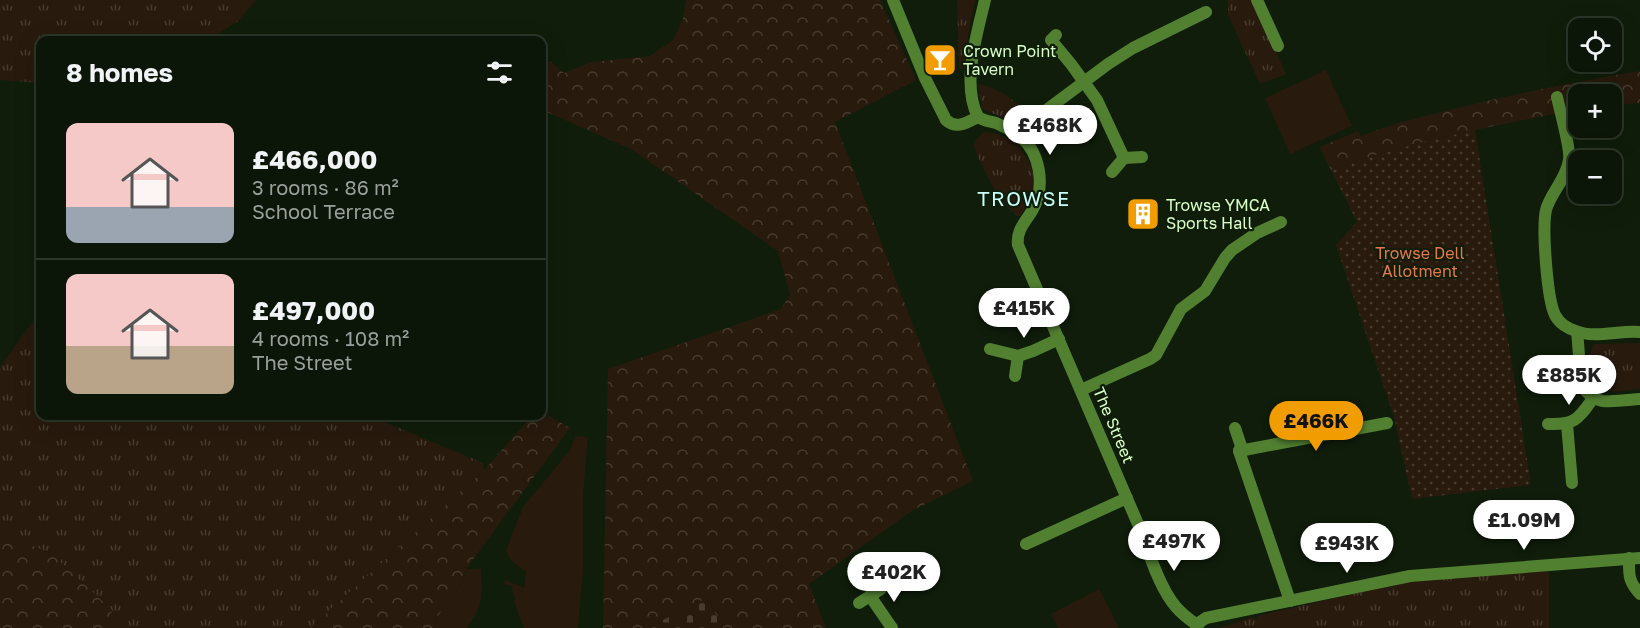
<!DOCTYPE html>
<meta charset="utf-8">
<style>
:root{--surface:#0b1608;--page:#192316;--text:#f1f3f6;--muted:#9a9f9c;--line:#2b3529;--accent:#f19c00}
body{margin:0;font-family:"Golos Text",sans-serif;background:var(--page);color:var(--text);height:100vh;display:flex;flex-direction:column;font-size:22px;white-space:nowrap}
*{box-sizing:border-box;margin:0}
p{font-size:20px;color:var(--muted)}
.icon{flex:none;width:33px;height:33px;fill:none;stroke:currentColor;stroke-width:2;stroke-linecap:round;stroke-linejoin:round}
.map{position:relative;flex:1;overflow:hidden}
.drawer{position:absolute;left:36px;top:36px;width:510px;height:384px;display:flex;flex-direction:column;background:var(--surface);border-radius:12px;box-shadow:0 6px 24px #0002,0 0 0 2px var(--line)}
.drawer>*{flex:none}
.fabs{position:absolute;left:1568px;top:18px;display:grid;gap:12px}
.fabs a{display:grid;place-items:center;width:54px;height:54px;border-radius:12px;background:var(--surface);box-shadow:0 6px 24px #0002,0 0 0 2px var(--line);font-size:30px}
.price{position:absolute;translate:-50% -51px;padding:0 14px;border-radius:21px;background:#fff;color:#222;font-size:20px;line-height:39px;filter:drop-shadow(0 2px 3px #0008)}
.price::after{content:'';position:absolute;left:50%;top:36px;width:18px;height:14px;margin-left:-9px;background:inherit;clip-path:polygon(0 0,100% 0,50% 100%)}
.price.active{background:var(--accent);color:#111}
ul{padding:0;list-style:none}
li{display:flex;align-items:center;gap:18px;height:150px;padding:0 30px}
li+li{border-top:2px solid var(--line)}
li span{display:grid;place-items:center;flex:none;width:168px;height:120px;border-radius:12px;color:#555}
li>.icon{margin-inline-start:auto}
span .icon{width:72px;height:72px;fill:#fffc;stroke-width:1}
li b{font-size:26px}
h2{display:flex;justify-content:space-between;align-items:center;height:72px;padding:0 30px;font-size:26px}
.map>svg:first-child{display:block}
.grass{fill:url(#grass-tufts)}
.forest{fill:url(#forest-crowns)}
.cemetery{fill:url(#cemetery-stones)}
.park{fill:#281a0d}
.garden{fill:url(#garden-dots)}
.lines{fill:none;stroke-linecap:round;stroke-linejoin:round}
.minor{stroke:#528031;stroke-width:12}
.tertiary{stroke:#528031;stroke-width:12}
.labels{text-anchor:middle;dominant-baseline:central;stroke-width:4.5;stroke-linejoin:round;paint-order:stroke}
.poi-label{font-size:16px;fill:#d9ffc6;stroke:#0f1d0a;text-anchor:start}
.park-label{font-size:16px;fill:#e7784a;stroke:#0f1d0a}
.street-label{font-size:16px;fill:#d9ffc6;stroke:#0f1d0a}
.quarter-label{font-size:20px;letter-spacing:1.5px;fill:#c8fffa;stroke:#0f1d0a}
</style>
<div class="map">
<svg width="1640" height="628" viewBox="0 0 1640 628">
<defs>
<pattern id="grass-tufts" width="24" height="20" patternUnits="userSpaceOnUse" patternTransform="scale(1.5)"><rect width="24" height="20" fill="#281a0d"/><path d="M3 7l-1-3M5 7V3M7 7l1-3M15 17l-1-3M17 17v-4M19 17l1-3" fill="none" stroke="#473c2f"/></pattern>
<pattern id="forest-crowns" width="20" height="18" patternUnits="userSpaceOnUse" patternTransform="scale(1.5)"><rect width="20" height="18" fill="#281a0d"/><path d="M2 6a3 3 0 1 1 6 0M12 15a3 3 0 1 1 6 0" fill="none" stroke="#473c2f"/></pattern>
<pattern id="cemetery-stones" width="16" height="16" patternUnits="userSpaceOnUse" patternTransform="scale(1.5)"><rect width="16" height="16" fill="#281a0d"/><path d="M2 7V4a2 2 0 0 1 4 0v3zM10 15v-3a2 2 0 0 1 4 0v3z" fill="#473c2f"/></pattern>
<pattern id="garden-dots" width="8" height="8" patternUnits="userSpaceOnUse" patternTransform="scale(1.5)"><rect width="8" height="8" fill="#281a0d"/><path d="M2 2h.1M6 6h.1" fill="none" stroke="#473c2f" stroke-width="1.8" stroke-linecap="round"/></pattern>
</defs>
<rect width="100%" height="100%" fill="#0f1d0a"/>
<!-- grass -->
<g class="grass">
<path d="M0 0H256L237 22 208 40H40V83L0 80Z"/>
<path d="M957 0H975L965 52V67L959 69Z"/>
<path d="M1228 0H1252L1286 74 1260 84 1228 15Z"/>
<path d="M978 84C1000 88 1014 100 1029 115L1020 124 982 109Z"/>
<path d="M984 132C1009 134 1021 145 1031 167 1034 175 1035 182 1034 191 1032 200 1025 208 1020 216H1017L999 199 978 157 974 146 976 140Z"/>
<path d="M40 302V416H370L483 463 484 470 310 628H108L112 610 55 557 0 528V367L33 321Z"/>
<path d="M1640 343V389L1613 392 1591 382 1590 355 1593 344Z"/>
<path d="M1515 572H1549V628H1219L1253 617 1254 619 1257 618V616L1410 581Z"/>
</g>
<!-- forest -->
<g class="forest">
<path d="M686 0H880L916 80 835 122 973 481 913 510 809 584 826 628H723L707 598 647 628H603L608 369 781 309 790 295 778 251 631 149 542 110V62L550 61 564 73 592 62 650 56 673 40 683 18Z"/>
<path d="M1640 71V103L1611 105V94H1578V109C1495 126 1410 141 1331 170L1319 147 1358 131 1361 136C1392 123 1425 116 1458 108 1518 93 1579 81 1640 71Z"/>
<path d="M542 412 570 428 466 569 461 584 436 619 435 628H310L484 470 532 416H542Z"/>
<path d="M0 528 55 557 112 610 108 628H0Z"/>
</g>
<!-- cemetery -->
<path class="cemetery" d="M707 598 723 628H647Z"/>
<!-- park -->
<g class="park">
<path d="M1326 70 1352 126 1290 154 1265 98Z"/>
<path d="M575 436 588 437 583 497V570L578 628H524L514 602 515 599 511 586 503 584 506 580 524 588 526 572C518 566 508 561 506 550L523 507 570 450Z"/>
<path d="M466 569H481C482 598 484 603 467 628H435L436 619 461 584Z"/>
<path d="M1099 589 1119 628H1058L1051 614Z"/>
<path d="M1306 612 1311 628H1256L1259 627Z"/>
</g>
<!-- garden -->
<path class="garden" d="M1475 130 1531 485 1412 499 1394 417 1336 245 1357 222 1331 170C1377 153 1426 141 1475 130Z"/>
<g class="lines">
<!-- minor -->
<g class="minor">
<path d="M893 0 925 78 946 120C957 130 967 122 978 117"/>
<path d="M1257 0 1278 46"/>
<path d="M1056 35 1051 40 1071 64 1097 100 1124 158 1112 172"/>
<path d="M1557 97C1560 111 1571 149 1569 160 1566 180 1551 192 1546 210 1542 228 1547 299 1555 315 1559 323 1568 329 1576 331 1596 339 1619 330 1640 332"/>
<path d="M978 117C984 121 989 121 996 123 1003 126 1010 130 1017 134 1041 151 1046 187 1032 211 1025 222 1016 231 1018 245L1144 538C1150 558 1162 591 1176 607 1182 614 1190 620 1197 625"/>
<path d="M978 117C961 84 977 34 985 0"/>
<path d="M1019 136 1037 117 1108 64 1133 48 1206 12"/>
<path d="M1124 158 1142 157"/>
<path d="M1577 332C1579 347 1579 375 1584 388 1587 394 1596 400 1603 401 1615 402 1628 400 1640 399"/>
<path d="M990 349 1018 356 1033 351 1059 339"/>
<path d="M1015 376 1018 356"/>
<path d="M1081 390 1150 359 1156 355 1181 309 1205 291 1225 258 1232 250 1257 233 1281 222"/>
<path d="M1548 424C1576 425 1578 419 1594 397"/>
<path d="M1567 424 1572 483"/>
<path d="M1235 428 1241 446 1239 451 1290 601"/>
<path d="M1239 451 1387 423"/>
<path d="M1026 544 1127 498"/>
<path d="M1629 558C1629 575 1628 581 1640 594"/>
<path d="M870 596 892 628"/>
<path d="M859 603 881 589"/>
</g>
<!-- tertiary -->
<path class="tertiary" d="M1196 628 1200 622 1206 618 1410 576 1640 558"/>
</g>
<!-- icons -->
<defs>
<symbol id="bar-square" viewBox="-11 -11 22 22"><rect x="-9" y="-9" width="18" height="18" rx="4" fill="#f19c00" stroke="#0f1d0a"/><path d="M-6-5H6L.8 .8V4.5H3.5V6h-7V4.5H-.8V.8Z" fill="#fff"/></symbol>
<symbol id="building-square" viewBox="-11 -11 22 22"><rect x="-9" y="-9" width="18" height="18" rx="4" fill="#f19c00" stroke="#0f1d0a"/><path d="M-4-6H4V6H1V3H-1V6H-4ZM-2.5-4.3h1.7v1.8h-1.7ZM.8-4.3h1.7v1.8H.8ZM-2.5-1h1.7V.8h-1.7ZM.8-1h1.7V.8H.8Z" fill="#fff"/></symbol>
</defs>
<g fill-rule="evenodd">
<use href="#bar-square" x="921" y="41" width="38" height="38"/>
<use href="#building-square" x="1124" y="195" width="38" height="38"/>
</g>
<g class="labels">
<!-- poi labels -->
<g class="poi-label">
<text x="963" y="51">Crown Point<tspan x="963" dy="18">Tavern</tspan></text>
<text x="1166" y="205">Trowse YMCA<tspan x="1166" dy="18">Sports Hall</tspan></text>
</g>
<!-- park labels -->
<g class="park-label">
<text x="1420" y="253">Trowse Dell<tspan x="1420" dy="18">Allotment</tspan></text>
</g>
<!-- street labels -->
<g class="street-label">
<text transform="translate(1114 425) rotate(67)">The Street</text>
</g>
<!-- quarter labels -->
<g class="quarter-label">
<text x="1024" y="198">TROWSE</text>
</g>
</g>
</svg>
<div class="fabs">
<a><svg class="icon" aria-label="locate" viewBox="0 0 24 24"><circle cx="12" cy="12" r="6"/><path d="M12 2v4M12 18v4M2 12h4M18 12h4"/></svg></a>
<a>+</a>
<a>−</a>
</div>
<b class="price" style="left:1050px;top:156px">£468K</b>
<b class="price" style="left:1024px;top:339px">£415K</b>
<b class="price" style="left:1569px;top:406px">£885K</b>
<b class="price active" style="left:1316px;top:452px">£466K</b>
<b class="price" style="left:1524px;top:551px">£1.09M</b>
<b class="price" style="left:1174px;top:572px">£497K</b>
<b class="price" style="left:1347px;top:574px">£943K</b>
<b class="price" style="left:894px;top:603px">£402K</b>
<section class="drawer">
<h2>8 homes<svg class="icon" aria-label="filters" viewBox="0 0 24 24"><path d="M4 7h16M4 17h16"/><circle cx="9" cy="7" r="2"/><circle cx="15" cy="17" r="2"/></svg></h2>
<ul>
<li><span style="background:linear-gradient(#f6c9c9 70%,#9aa5b1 0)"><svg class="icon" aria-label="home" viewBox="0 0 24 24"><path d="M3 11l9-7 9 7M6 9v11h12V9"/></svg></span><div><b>£466,000</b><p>3 rooms · 86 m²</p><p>School Terrace</p></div></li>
<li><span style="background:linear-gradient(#f6c9c9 60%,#b9a48a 0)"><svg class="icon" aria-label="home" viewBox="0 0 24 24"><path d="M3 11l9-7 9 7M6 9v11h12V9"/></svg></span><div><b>£497,000</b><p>4 rooms · 108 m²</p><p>The Street</p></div></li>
</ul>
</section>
</div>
